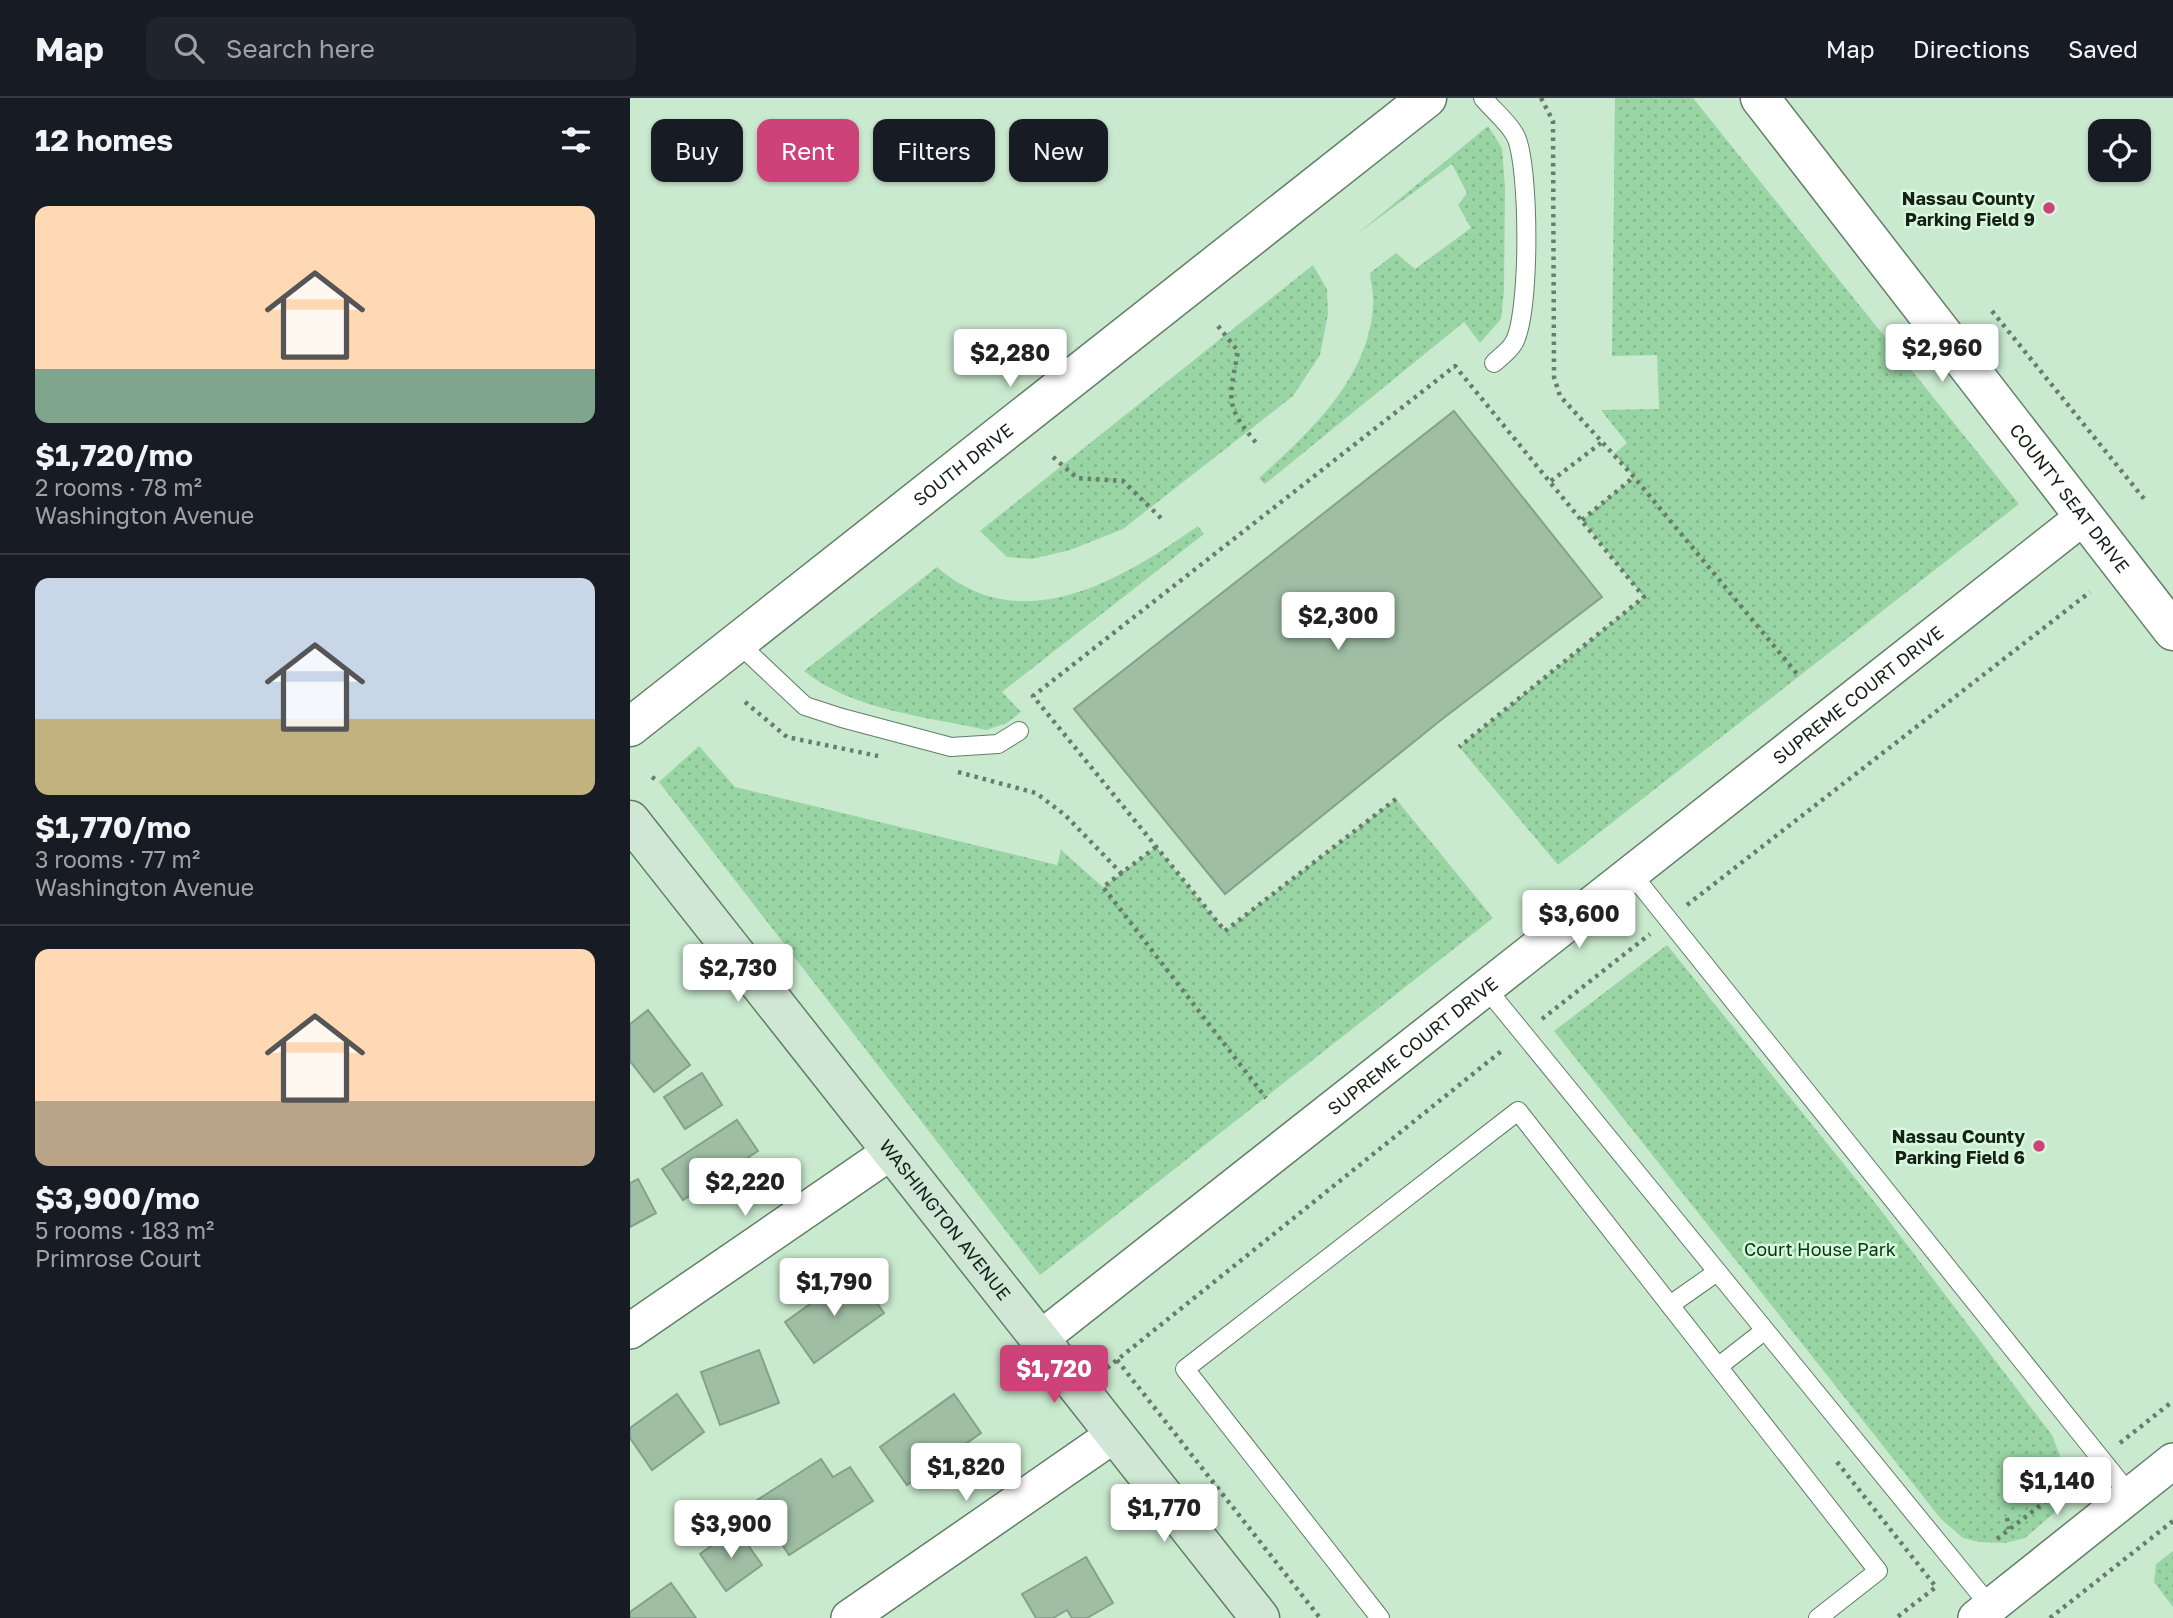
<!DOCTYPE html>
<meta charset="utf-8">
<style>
:root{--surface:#171b24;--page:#20242c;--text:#f1f3f6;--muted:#9ea1a6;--line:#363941;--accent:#cc4279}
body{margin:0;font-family:"Golos Text",sans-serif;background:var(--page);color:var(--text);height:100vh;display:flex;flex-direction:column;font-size:26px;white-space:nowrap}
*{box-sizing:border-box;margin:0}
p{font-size:23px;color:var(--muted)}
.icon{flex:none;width:38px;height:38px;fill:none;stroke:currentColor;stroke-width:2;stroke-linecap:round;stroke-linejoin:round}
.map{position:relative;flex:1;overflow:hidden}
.details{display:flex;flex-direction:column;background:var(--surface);width:630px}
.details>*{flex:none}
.hud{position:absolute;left:21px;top:21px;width:665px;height:63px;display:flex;gap:14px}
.tools{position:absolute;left:1458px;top:21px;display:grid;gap:14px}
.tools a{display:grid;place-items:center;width:63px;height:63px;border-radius:14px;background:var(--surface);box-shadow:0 2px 5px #0004;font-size:35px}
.price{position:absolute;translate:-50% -60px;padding:0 16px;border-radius:7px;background:#fff;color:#222;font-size:23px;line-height:46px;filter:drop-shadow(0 2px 4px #0008)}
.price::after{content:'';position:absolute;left:50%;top:42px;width:21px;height:16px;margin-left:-10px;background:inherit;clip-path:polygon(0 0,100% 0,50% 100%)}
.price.active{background:var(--accent);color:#fff}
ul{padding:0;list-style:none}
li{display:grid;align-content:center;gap:14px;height:371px;padding:0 35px}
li+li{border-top:2px solid var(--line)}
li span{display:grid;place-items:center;height:217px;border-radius:14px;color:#555}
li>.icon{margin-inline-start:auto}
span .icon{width:126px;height:126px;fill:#fffc;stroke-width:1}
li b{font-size:30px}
h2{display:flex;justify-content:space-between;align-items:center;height:84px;padding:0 35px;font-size:30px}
.tag{padding:0 24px;border-radius:14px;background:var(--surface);box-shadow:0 2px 5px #0004;font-size:24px;line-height:63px}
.tag.active{background:var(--accent);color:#fff}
header{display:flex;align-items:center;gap:42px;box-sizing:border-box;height:98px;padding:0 35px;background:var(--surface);border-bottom:2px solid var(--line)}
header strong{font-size:33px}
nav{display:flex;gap:38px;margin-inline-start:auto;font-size:24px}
.search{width:490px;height:63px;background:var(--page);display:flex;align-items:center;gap:18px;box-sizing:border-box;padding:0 24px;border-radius:14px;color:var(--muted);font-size:26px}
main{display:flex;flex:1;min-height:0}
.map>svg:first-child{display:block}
.grass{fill:url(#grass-dots)}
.building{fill:#9fbea4;stroke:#84a289;stroke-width:2}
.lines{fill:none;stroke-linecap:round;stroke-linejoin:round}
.service-casing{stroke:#617e66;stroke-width:20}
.minor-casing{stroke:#617e66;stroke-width:38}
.tertiary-casing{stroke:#617e66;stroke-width:41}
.secondary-casing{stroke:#617e66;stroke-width:41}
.path{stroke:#687d6b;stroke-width:4.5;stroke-dasharray:3.5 5;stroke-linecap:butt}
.service{stroke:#fff;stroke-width:18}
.minor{stroke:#fff;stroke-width:35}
.tertiary{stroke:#fff;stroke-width:38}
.secondary{stroke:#d0e7d5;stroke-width:38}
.poi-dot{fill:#cc4279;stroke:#d7f8dc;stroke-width:2.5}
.labels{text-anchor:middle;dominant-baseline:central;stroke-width:5;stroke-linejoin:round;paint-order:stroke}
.poi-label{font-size:18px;font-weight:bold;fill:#152117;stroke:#d7f8dc;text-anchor:end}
.street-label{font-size:18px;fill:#152117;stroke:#d7f8dc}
.park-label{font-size:18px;fill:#003713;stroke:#d7f8dc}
</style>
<header>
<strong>Map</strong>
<div class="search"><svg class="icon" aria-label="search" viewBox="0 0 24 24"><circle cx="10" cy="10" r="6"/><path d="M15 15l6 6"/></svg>Search here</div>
<nav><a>Map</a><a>Directions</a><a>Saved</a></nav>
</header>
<main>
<section class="details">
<h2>12 homes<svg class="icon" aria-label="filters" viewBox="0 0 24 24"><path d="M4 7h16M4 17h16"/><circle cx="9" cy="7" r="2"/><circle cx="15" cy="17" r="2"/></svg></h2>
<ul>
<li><span style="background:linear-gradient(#ffd9b3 75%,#7fa58c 0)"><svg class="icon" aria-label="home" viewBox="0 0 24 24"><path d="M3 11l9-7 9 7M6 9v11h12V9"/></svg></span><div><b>$1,720/mo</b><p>2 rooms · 78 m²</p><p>Washington Avenue</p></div></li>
<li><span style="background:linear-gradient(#c9d6e8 65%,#c2b280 0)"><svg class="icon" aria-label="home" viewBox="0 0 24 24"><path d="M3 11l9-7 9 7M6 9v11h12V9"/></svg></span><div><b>$1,770/mo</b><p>3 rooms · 77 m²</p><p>Washington Avenue</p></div></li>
<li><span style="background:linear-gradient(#ffd9b3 70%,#b9a48a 0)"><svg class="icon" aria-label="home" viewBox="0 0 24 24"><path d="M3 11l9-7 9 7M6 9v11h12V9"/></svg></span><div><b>$3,900/mo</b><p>5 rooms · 183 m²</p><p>Primrose Court</p></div></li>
</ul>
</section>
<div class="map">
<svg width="1543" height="1520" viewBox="0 0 1543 1520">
<defs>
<pattern id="grass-dots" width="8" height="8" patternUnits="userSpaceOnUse" patternTransform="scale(1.75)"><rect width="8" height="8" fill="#99d5a4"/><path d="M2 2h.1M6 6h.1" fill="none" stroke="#83b78c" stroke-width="1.8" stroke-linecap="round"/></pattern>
</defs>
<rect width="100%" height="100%" fill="#caeacf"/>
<!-- grass -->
<g class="grass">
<path d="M985 0H1063L1389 406 928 767 829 649 1014 499 952 422 1004 379 984 356 997 345 971 312 1029 311 1027 257 982 258Z"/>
<path d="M858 28 872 50 875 89 874 192 871 221 850 245 834 224 635 386 629 380C679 335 739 280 743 208 744 197 741 186 740 175L766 155 785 171 841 130 828 107 837 95 822 66 727 136Z"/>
<path d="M683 167 697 191 698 216 690 257 663 298 493 431 440 452 402 461 377 459 350 433Z"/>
<path d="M568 428 574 436 372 594 391 614 377 625 356 632C295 618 224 613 174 573L307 469C392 543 491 482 568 428Z"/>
<path d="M69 648 105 689 427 767 431 752 473 789 526 749 595 833 766 701 863 820 410 1177 29 684Z"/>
<path d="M1037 847 1246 1106 1422 1337 1434 1368 1430 1402 1423 1416 1395 1440 1375 1445 1349 1444 1333 1440 1311 1421 924 933Z"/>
<path d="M1543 1453V1509L1524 1484 1526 1466Z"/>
</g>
<!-- building -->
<g class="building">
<path d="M824 313 972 499 811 622 595 796 444 611Z"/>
<path d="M18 912 60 967 24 994 0 963V926Z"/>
<path d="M72 975 92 1007 55 1031 34 999Z"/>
<path d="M107 1022 128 1053 53 1102 32 1071Z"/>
<path d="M8 1081 26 1115 0 1129V1085Z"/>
<path d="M225 1174 254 1215 184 1265 155 1224Z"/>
<path d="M129 1252 149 1305 90 1327 71 1274Z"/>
<path d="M47 1296 74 1334 22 1372 0 1340V1330Z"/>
<path d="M324 1296 351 1335 277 1387 250 1349Z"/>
<path d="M191 1361 203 1379 220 1369 243 1403 159 1457 124 1404Z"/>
<path d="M106 1430 132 1467 96 1493 70 1456Z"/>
<path d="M456 1459 483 1505 457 1520H442L437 1512 423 1520H406L392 1496Z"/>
<path d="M41 1485 66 1520H0V1514Z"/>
</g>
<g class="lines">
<defs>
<g id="service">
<path d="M853 0C863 12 878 24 885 37 900 63 901 221 883 246 879 253 870 259 864 265"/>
<path d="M108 545 175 608 212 620 321 649 368 646 389 633"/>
<path d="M1001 775 1500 1397"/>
<path d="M856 890 1360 1508"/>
<path d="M1040 1207 1087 1174"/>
<path d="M1089 1268 1134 1233"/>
<path d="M750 1520 555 1271 888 1013 1248 1473 1188 1520"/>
</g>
<g id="minor">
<path d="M0 1233 262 1053"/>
<path id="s1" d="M410 1241 1452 420"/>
<path d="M219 1520 485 1336"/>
<path d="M1346 1520 1543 1363"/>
</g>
<g id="tertiary">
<path id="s2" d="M1130 0 1543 533"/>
<path id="s3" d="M0 629 797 0"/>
</g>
<g id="secondary">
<path id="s4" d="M0 722 630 1520"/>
</g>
</defs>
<!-- service casing -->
<use href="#service" class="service-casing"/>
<!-- minor casing -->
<use href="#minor" class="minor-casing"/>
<!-- tertiary casing -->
<use href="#tertiary" class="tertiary-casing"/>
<!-- secondary casing -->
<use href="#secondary" class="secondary-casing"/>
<!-- path -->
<g class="path">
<path d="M911 0 923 23 924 279 930 298 1004 379 1168 577"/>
<path d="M1362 213 1515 402"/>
<path d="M588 228 608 253C599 303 594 307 628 347"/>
<path d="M423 359 447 380 493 383 534 423"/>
<path d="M921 383 971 345"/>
<path d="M952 422 1004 379"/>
<path d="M115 604 157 639 248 658"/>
<path d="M328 674 406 695 435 717 492 776"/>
<path d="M22 679 29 684"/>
<path d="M766 701 595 833 403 598 825 268 1014 499 829 649"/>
<path d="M526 749 473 789 636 1000"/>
<path d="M1057 807 1460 494"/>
<path d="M912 921 1020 836"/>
<path d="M487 1262 690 1520"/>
<path d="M477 1270 874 951"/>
<path d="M1490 1345 1543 1303"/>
<path d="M1207 1364 1306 1489 1266 1520"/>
<path d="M1405 1394 1419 1400"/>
<path d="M1377 1420 1379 1431"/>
<path d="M1367 1441 1439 1385"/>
<path d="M1420 1520 1543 1423"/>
</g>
<!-- service -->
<use href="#service" class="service"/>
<!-- minor -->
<use href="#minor" class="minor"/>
<!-- tertiary -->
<use href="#tertiary" class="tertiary"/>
<!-- secondary -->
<use href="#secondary" class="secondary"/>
</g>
<!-- markers -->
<g class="poi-dot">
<circle cx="1419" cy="110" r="7"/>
<circle cx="1409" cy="1048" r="7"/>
</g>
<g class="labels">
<!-- poi labels -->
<g class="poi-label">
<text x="1405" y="100">Nassau County<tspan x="1405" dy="21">Parking Field 9</tspan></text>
<text x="1395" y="1038">Nassau County<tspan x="1395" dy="21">Parking Field 6</tspan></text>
</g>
<!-- street labels -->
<g class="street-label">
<text stroke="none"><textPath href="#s3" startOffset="424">SOUTH DRIVE</textPath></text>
<text stroke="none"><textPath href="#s2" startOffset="506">COUNTY SEAT DRIVE</textPath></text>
<text stroke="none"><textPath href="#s1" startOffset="1041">SUPREME COURT DRIVE</textPath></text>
<text stroke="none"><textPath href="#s1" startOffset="474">SUPREME COURT DRIVE</textPath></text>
<text stroke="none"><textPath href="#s4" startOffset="509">WASHINGTON AVENUE</textPath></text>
</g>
<!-- park labels -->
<g class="park-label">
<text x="1190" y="1151">Court House Park</text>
</g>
</g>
</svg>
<div class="tools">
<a><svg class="icon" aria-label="locate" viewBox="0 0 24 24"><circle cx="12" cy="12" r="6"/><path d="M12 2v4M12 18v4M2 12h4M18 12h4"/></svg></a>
</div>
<b class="price" style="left:1312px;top:286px">$2,960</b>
<b class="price" style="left:380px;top:291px">$2,280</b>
<b class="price" style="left:708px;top:554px">$2,300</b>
<b class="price" style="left:949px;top:852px">$3,600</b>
<b class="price" style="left:108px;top:906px">$2,730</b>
<b class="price" style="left:115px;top:1120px">$2,220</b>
<b class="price" style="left:204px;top:1220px">$1,790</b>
<b class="price active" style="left:424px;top:1307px">$1,720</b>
<b class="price" style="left:336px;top:1405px">$1,820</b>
<b class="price" style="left:1427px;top:1419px">$1,140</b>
<b class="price" style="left:534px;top:1446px">$1,770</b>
<b class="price" style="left:101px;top:1462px">$3,900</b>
<div class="hud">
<a class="tag">Buy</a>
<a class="tag active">Rent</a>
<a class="tag">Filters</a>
<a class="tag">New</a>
</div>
</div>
</main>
